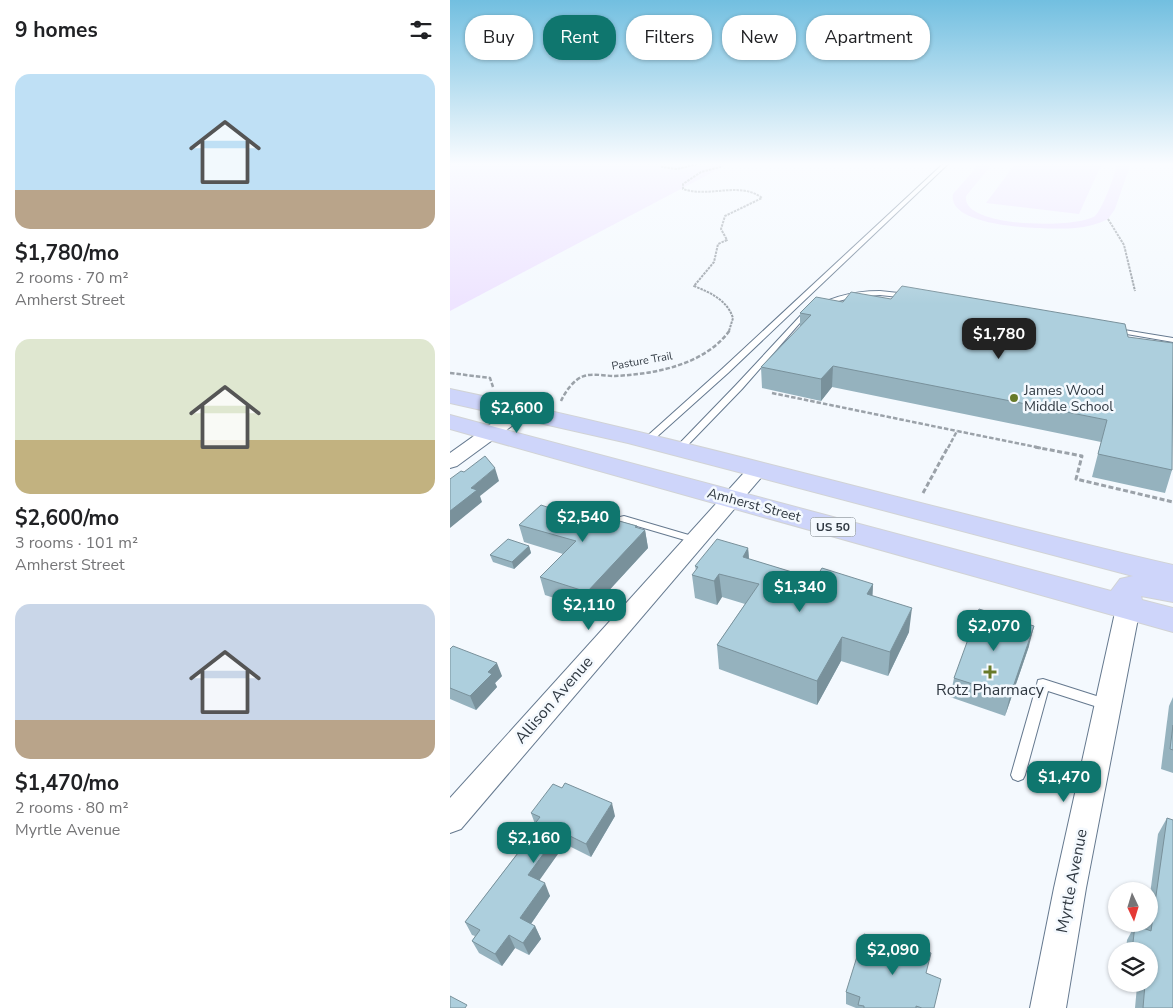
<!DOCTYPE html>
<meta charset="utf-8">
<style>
:root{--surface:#fff;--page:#f6f6f6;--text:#202124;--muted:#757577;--accent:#0f766e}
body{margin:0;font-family:"Nunito Sans",sans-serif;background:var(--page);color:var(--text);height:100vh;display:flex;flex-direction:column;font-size:19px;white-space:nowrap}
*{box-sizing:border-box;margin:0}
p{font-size:16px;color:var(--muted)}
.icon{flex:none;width:28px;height:28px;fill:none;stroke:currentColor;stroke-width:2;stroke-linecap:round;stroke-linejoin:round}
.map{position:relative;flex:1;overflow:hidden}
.panel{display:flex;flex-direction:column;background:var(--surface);width:450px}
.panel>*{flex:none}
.banner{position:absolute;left:15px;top:15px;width:475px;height:45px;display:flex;gap:10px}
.needle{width:32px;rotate:176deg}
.tools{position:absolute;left:658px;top:882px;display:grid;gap:10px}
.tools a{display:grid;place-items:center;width:50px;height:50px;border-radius:50%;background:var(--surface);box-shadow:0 1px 4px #0004;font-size:25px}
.price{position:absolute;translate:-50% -42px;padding:0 11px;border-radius:10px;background:var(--accent);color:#fff;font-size:16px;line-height:32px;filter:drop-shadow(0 1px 2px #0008)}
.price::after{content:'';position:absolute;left:50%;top:30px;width:15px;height:11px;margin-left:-8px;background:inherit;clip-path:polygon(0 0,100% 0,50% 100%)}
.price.active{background:#222;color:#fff}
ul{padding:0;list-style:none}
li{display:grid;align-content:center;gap:10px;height:265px;padding:0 15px}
li span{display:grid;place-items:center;height:155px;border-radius:15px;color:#555}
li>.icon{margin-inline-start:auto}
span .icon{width:90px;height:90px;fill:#fffc;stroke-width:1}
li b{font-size:21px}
h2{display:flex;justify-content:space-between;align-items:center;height:60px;padding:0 15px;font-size:21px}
.tag{padding:0 18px;border-radius:20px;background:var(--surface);box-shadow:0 1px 4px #0004;font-size:18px;line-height:45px}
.tag.active{background:var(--accent);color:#fff}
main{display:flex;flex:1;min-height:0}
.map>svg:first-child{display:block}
.green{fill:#eee4ff}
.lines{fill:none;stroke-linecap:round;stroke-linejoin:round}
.service-casing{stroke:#65798f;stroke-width:2}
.minor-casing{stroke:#65798f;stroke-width:2}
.primary-casing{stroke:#d1d3d5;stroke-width:2}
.path-far2{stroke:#9ba2a9;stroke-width:2;stroke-dasharray:2.5 1;stroke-linecap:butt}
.path-far1{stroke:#9ba2a9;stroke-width:2.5;stroke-dasharray:4.5 2;stroke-linecap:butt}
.path{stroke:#9ba2a9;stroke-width:3;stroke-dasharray:5 2.5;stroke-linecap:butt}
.service{fill:#fff;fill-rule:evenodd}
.minor{fill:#fff;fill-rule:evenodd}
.primary{fill:#ced5fa;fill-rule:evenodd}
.wall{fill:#95b2be}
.shaded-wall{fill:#79919b}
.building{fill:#adcfdd;stroke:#79919b}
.poi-dot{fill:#677a29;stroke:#f4f9fe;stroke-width:2}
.labels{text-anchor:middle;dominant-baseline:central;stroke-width:5;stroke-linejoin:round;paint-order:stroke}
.far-street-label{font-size:11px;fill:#303942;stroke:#f4f9fe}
.shield{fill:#f4f9fe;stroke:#6b737a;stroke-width:1}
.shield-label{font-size:12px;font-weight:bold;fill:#303942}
.poi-label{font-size:14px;fill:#303942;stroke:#f4f9fe;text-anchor:start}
.street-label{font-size:14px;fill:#303942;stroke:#f4f9fe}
.near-poi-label{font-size:16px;fill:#303942;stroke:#f4f9fe}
.near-street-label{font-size:16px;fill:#303942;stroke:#f4f9fe}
</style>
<main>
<section class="panel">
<h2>9 homes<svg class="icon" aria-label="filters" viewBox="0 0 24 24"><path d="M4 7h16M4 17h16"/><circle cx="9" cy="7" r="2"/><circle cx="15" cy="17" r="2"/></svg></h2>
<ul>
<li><span style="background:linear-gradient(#bfe0f5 75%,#b9a48a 0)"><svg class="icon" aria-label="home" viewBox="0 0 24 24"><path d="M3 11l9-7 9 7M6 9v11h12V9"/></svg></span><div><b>$1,780/mo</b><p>2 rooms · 70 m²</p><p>Amherst Street</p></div></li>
<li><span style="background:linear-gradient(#dfe7d0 65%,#c2b280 0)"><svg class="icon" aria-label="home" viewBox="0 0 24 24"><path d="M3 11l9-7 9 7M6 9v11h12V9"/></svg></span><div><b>$2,600/mo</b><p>3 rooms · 101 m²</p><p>Amherst Street</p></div></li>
<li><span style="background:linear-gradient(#c9d6e8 75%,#b9a48a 0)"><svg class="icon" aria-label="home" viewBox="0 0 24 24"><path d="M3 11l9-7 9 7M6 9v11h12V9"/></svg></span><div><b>$1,470/mo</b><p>2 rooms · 80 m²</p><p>Myrtle Avenue</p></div></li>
</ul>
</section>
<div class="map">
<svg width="723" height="1008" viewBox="0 0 723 1008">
<rect width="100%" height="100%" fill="#f4f9fe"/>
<!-- green -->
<g class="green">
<path d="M0 163H280L0 311Z"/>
<path d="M530 163H543L516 196C511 228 625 229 645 216 652 210 666 173 667 163H681L665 209 658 219C648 224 637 227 625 228 604 230 496 229 503 194Z"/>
<path d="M566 163H652L629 214 536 203Z"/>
</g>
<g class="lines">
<defs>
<g id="service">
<path d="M494 163H499L278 373 201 442H195L194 440 195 438 272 369Z"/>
<path d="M430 291 458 294 461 296 458 298 430 295 404 297 381 303 356 316 292 389 233 450H227L225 448 227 446 286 385 352 314C376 298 401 291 430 291Z"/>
<path d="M662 328 723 338V342L665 332H662Z"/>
<path d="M174 516 249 538 250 540 245 543 170 521 169 519 170 517Z"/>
<path d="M593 679 662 701 664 705 662 709 657 710 598 691 575 775 573 779 568 781 563 779 561 775 587 684 588 680Z"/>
</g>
<g id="minor">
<path d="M72 405 78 406 81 410 78 414 7 466 0 468V453L66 406Z"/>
<path d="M308 463 315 465 317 469 315 473 11 829 0 833V798L301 465Z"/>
<path d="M678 600 686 602 690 608 636 888 616 1008H580L604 888 666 608 670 602Z"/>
</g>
<path id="primary" d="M0 389C243 440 481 509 723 565V602L691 596 692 600 723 608V632L0 429V415L661 591 670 579 683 576 178 443 0 403Z"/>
</defs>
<!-- service casing -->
<use href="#service" class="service-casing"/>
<!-- minor casing -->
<use href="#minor" class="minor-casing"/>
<!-- primary casing -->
<use href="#primary" class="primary-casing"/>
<!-- path-far2 -->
<g class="path-far2">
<path d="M215 163 212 167 227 169 252 163"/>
<path d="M267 163 270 167 251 172 233 184V189C258 198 291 181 312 198L275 216 271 229 277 240 268 244 264 262 244 286C261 293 277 300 283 318L279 331"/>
<path d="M658 219 674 245 685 291"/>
</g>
<!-- path-far1 -->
<g class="path-far1">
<path d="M0 373 40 378 43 387"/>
<path d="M322 393 507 431"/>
<path d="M111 401C115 392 124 379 134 376 143 373 155 376 165 376 205 374 255 365 280 330"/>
<path d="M498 448 507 431 591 448"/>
</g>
<!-- path -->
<g class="path">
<path d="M585 447 632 456 626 479 723 502"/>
<path d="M473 493 498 447"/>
</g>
<!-- service -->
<use href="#service" class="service"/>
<!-- minor -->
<use href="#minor" class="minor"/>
<!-- primary -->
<use href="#primary" class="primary"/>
</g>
<!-- wall -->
<g class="wall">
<path d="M393 302 678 337 722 470 715 493 642 477 651 442 382 387 371 401 312 388 311 367 350 327V313Z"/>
<path d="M69 525 187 526V528L195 530 198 548 141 610 95 595 90 577 113 554 74 542Z"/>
<path d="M79 546 81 553 64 569 43 562 40 555Z"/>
<path d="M298 548 299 559 365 579 423 584 422 596 459 632 438 676 391 661 367 705 269 669 267 645 295 604 272 597 267 605 245 598 242 575 246 570 245 566Z"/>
<path d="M579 646 555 716 500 697 504 678Z"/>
<path d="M0 649 52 676 45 683 47 687 26 710 0 699Z"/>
<path d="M723 697V773L711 769 719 706Z"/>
<path d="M81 813 165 816 141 857 115 844 89 880 100 896 81 924 85 926 91 939 79 955 65 948 52 966 29 953 22 941 25 936 22 935 15 922 76 842 74 838 85 824Z"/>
<path d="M717 818 723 1008H685L687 986 682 984H699V951H676L677 940 685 925 695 928 696 924H699V902L708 834Z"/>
<path d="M476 973 484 1008H406L396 1004V992Z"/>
</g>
<!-- shaded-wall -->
<g class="shaded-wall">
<path d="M383 366 382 387 371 401V379Z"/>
<path d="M45 468 49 481 30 496 32 502 0 528V511L21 488Z"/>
<path d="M187 526 189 537 195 530 198 548 141 610 137 592Z"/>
<path d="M79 546 81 553 64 569 62 562Z"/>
<path d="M298 548 300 571 293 557Z"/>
<path d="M269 574 272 597 267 605 264 581Z"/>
<path d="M423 584 422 607 417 594Z"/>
<path d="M462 608 459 632 438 676 440 652Z"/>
<path d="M584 626 579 646 555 716 560 696Z"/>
<path d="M392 637 391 661 367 705V681Z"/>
<path d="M47 663 52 676 45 683 47 687 26 710 20 696 38 672Z"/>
<path d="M162 803 165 816 141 857 136 844Z"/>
<path d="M110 831 115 844 84 888 78 875Z"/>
<path d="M95 883 100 896 76 931 70 918Z"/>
<path d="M85 926 91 939 79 955 73 943Z"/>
<path d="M59 935 65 948 52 966 45 954Z"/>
</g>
<!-- building -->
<g class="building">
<path d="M452 286 675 324 678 337 723 343 722 470 648 454 657 420 383 366 371 379 311 367 361 315 350 313 366 297 393 302 401 292 441 299Z"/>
<path d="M35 456 45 468 21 488 27 490 0 511V479L11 471 14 472Z"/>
<path d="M105 503 187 526 185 527 195 530 137 592 90 577 126 541 69 525 91 505 100 508Z"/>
<path d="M58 539 79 546 62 562 40 555Z"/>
<path d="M267 539 298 548 293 557 365 579 372 568 423 584 417 594 462 608 440 652 392 637 367 681 267 645 309 584 269 574 264 581 242 575 248 567 245 566Z"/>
<path d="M529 609 584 626 560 696 504 678Z"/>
<path d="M3 646 47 663 38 672 42 674 20 696 0 688V649Z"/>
<path d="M723 725V750L720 749Z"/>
<path d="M115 783 162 803 136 844 110 831 78 875 95 883 70 918 85 926 73 943 59 935 45 954 22 941 30 930 15 922 78 840 74 838 90 817 81 813 103 784 112 788Z"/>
<path d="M717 818 723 820V1008H693L695 984H699V951H682L685 925 701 931Z"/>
<path d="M414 934 431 939 433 935 481 953 476 973 491 979 484 1008H472L466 1006V1008H414V1006L408 1005 410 997 396 992Z"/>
<path d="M0 996 17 1005 15 1008H0Z"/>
</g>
<!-- sky -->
<linearGradient id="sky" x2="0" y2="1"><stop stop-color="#72bfe0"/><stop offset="0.54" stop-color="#fafcff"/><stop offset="1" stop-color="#fafcff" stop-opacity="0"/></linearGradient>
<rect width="723" height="304" fill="url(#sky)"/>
<!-- markers -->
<g class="poi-dot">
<circle cx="564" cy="398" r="5"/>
<path d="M537.5 664.5h5v5h5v5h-5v5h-5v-5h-5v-5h5z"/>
</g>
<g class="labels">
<!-- far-street labels -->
<g class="far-street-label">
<text transform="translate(192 361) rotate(-10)">Pasture Trail</text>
</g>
<!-- shield labels -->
<rect class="shield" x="360.5" y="517.5" width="45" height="19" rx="4"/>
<g class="shield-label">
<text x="383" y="527">US 50</text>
</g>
<!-- poi labels -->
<g class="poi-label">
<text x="574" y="390">James Wood<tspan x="574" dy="16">Middle School</tspan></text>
</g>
<!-- street labels -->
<g class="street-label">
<text transform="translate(304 505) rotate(15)">Amherst Street</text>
</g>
<!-- near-poi labels -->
<g class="near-poi-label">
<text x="540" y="690">Rotz Pharmacy</text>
</g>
<!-- near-street labels -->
<g class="near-street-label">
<text transform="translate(104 700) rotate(-49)">Allison Avenue</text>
<text transform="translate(622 881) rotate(-79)">Myrtle Avenue</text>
</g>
</g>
</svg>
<div class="tools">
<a><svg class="needle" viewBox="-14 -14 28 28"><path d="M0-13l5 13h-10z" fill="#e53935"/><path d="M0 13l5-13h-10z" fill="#757577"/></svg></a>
<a><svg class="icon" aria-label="layers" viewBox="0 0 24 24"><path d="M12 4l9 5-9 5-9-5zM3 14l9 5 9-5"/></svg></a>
</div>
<b class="price active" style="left:549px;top:360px">$1,780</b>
<b class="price" style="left:67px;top:434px">$2,600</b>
<b class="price" style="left:133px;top:543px">$2,540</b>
<b class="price" style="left:350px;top:613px">$1,340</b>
<b class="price" style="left:139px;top:631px">$2,110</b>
<b class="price" style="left:544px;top:652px">$2,070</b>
<b class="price" style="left:614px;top:803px">$1,470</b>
<b class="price" style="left:84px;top:864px">$2,160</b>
<b class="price" style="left:443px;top:976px">$2,090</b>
<div class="banner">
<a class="tag">Buy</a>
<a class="tag active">Rent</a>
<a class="tag">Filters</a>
<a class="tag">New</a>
<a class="tag">Apartment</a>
</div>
</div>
</main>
